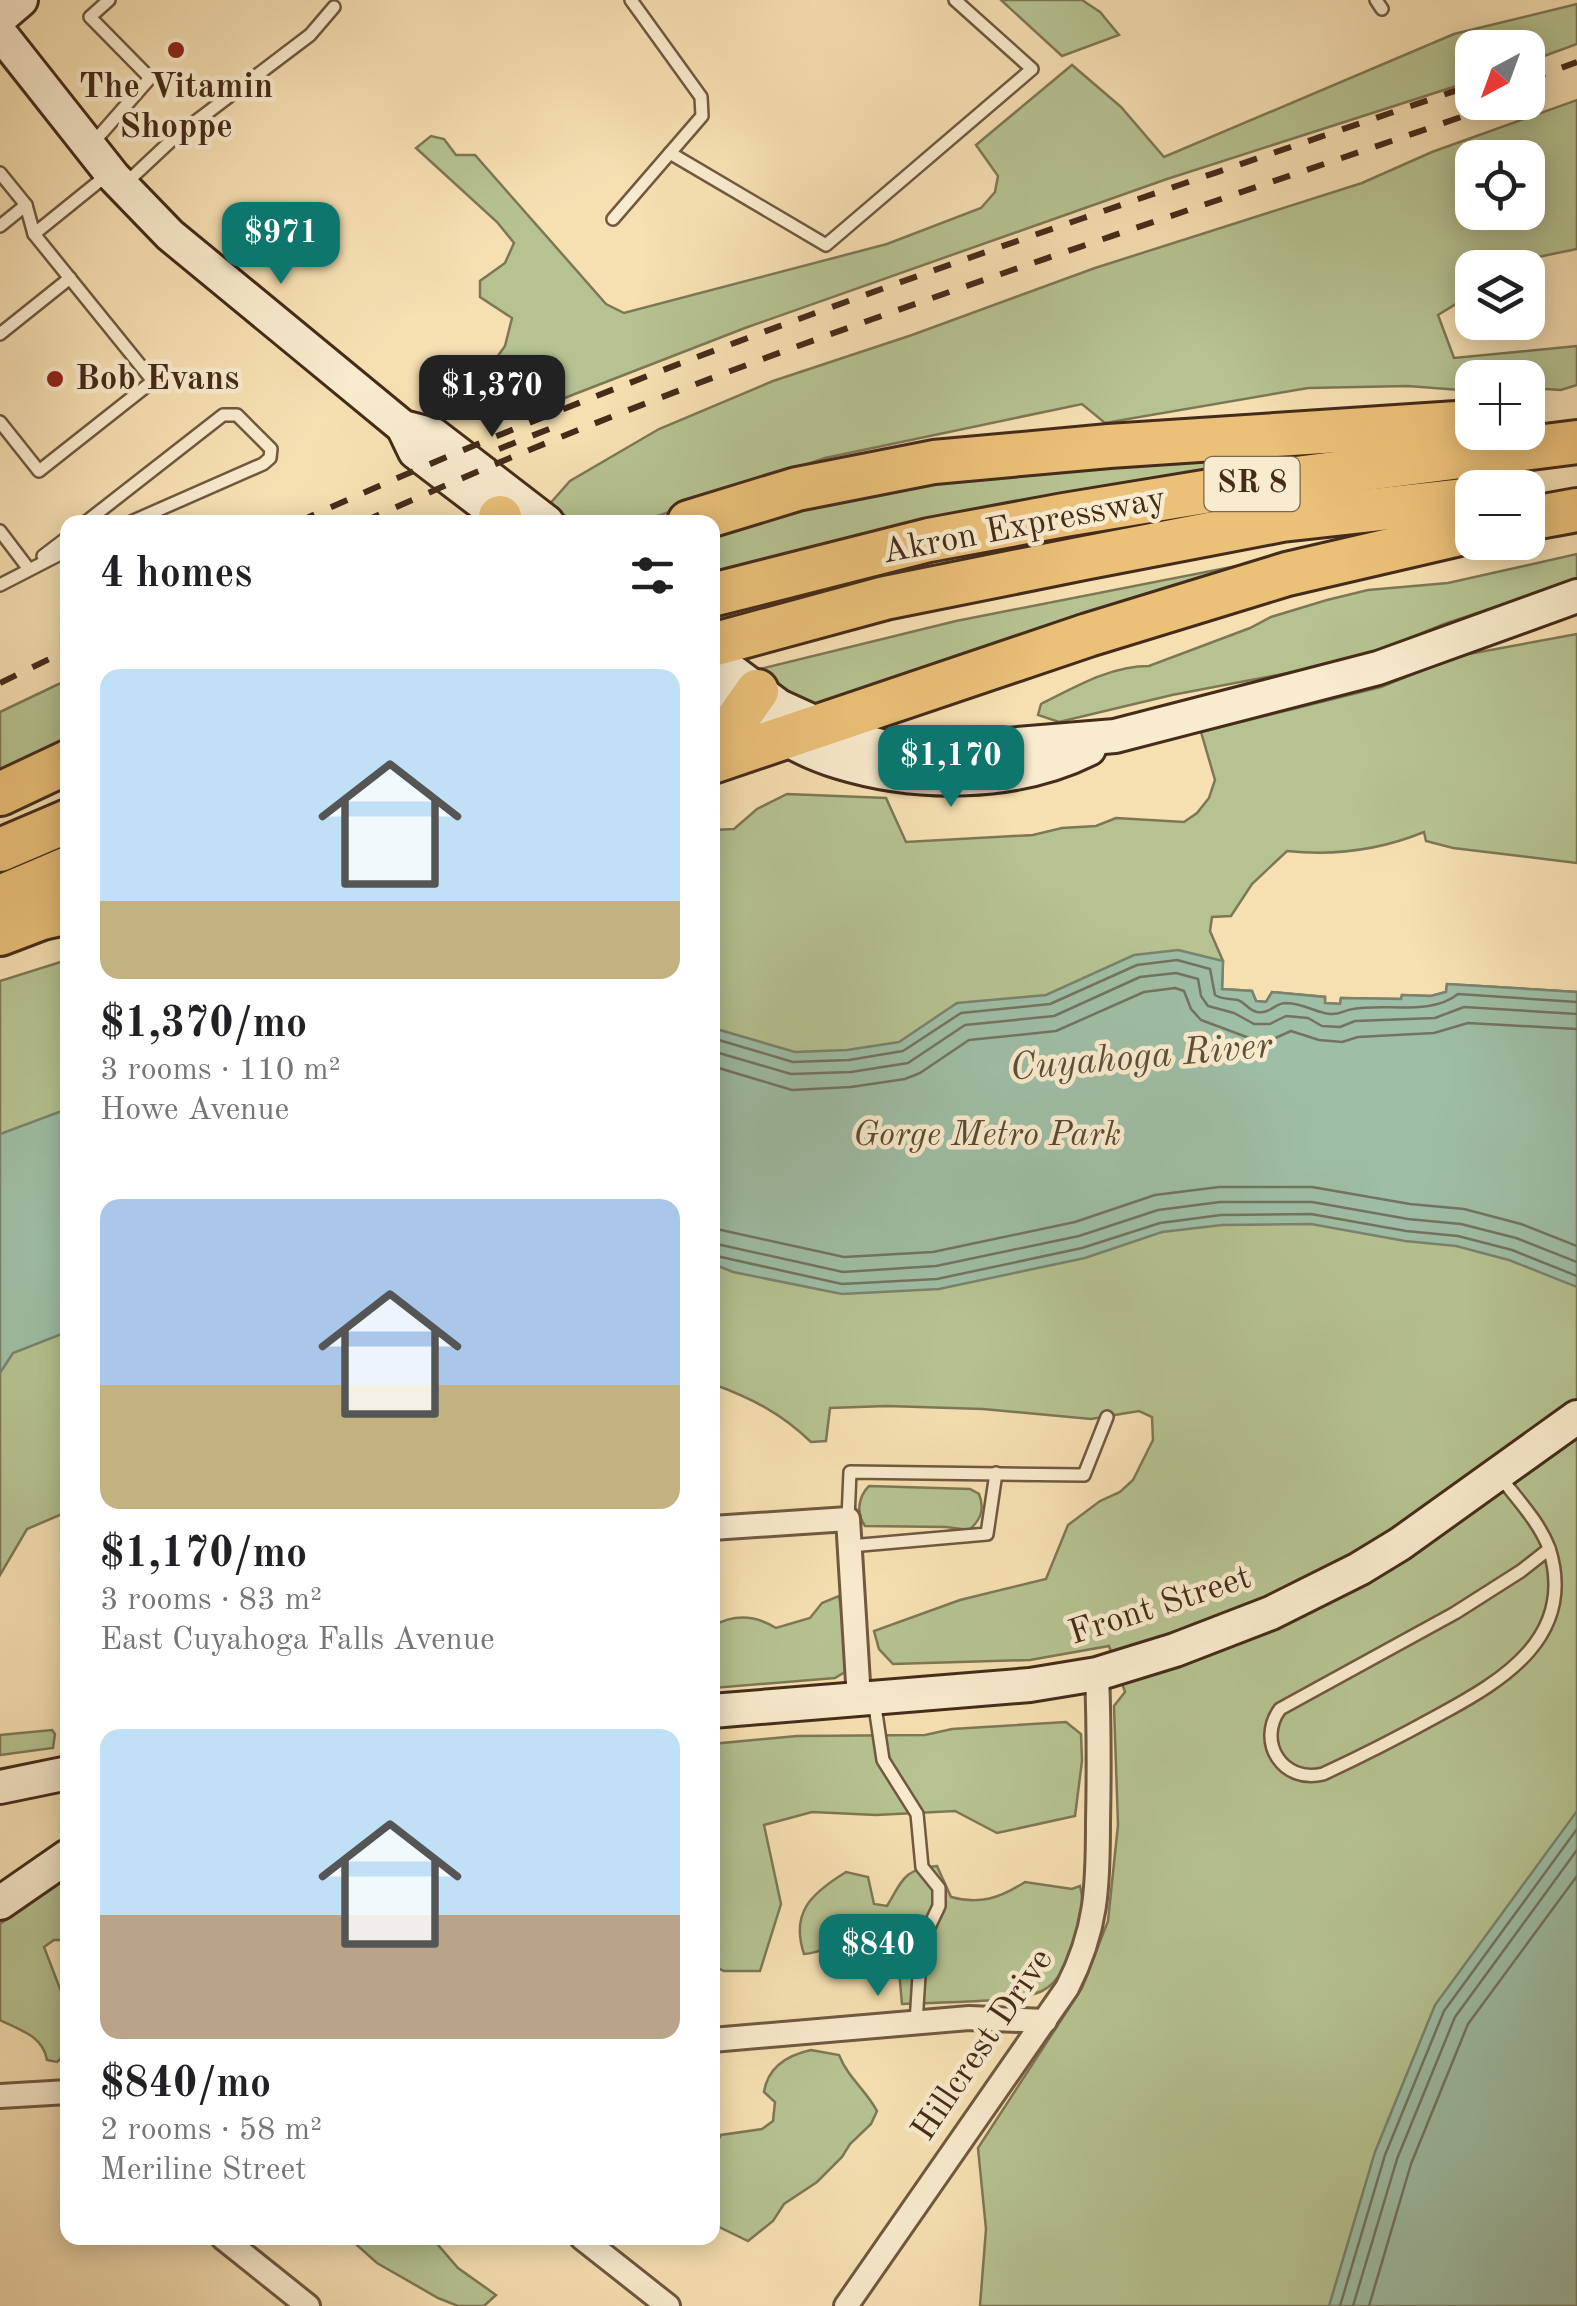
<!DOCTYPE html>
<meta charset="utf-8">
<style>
:root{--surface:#fff;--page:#f6f6f6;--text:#202124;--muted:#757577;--accent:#0f766e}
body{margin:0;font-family:"Old Standard TT",serif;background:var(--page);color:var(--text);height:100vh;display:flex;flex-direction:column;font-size:38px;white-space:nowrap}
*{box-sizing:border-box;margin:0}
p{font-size:32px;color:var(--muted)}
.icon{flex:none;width:55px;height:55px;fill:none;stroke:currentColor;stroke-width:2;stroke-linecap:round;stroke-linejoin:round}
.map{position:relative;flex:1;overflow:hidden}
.panel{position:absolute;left:60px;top:515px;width:660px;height:1730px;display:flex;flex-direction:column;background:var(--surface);border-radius:20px;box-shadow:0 5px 25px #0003}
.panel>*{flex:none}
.needle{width:65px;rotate:221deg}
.tools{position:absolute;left:1455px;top:30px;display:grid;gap:20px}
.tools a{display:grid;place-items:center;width:90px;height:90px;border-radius:20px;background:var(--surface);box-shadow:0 5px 25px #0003;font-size:50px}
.price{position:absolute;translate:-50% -85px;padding:0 22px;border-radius:20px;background:var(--accent);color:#fff;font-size:32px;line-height:65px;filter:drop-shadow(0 2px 5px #0008)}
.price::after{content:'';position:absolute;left:50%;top:60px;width:30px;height:22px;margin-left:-15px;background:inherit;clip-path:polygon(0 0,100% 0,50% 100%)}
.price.active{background:#222;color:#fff}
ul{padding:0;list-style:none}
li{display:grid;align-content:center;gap:20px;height:530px;padding:0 40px}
li span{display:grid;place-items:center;height:310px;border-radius:20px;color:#555}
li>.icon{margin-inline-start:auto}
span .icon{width:180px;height:180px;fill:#fffc;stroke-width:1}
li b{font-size:42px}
h2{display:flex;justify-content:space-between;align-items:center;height:120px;padding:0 40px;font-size:42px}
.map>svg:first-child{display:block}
.green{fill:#b6c391;stroke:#7e7755;stroke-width:2.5;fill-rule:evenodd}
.water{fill:#9ebea6;stroke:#7a836e;stroke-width:2.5}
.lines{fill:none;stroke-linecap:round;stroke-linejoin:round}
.shore{stroke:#727460;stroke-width:2.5}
.lane-casing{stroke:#71583f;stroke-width:16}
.street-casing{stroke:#71583f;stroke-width:28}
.secondary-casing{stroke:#452b19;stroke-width:38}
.highway-casing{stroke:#452b19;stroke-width:48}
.lane{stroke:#f9ebcd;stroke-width:11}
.street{stroke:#f9ebcd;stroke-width:22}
.secondary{stroke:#f9ebcd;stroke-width:32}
.highway{stroke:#ebc079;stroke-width:42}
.rail{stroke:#452b19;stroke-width:6;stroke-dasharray:18 18;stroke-linecap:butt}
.poi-dot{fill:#8f2418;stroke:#f9ebcd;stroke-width:4}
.labels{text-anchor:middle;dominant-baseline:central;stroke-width:9;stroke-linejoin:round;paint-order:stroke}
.shield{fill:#f9ebcd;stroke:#7b654f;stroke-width:2.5}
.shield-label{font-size:32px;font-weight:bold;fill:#452b19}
.poi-label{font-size:35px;font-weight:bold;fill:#452b19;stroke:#f9ebcd}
.street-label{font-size:35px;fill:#452b19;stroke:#f9ebcd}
.park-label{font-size:35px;font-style:italic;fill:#5c4931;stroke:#f9ebcd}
.water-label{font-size:38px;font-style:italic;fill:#5b503c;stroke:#f9ebcd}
</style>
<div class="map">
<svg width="1577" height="2306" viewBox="0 0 1577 2306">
<rect width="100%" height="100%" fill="#f6e0b2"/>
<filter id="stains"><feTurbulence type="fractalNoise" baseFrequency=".002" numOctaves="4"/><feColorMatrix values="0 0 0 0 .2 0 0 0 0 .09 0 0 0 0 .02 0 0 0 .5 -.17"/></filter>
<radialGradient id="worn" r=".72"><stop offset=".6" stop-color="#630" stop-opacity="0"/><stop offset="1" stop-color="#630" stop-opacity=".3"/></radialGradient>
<!-- green -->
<g class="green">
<path d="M1001 0H1082L1100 12 1119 35 1062 56Z"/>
<path d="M1577 4V44L1528 62V48H1472V81L1167 179 745 328 513 418 486 399 485 374 505 346 512 318 480 297V281L505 263 514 243 497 222 416 148 431 136 444 139 456 155H475L606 304 624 313 887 244 981 208 995 192 998 176 976 145 1072 65 1121 107 1164 157 1454 34Z"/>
<path d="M1577 100V249L1533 258 1517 267 1472 268V294L1438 315 1454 358 1577 346V385L1561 390 1528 388V378H1472V391L1408 386 1308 388 1105 423 1082 404 825 458 640 522H577L548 506 570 481 659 429 773 381 912 335 1095 268 1362 183 1432 152ZM1472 158H1528V212H1472Z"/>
<path d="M1280 456 1073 495 713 579V528L915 476Z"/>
<path d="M1577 554V580L1444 624 1357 660 1172 695 1059 722 1038 715 1041 704C1075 687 1110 666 1149 666L1250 628 1271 617 1327 600 1368 590 1448 583Z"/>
<path d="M1282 557 820 712 748 672 956 621Z"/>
<path d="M1577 634V863L1453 848 1426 841 1424 832C1380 850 1335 856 1287 851L1252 884 1231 916 1212 917 1210 931 1223 961 1222 989 1252 991 1256 1001 1266 1002 1272 992 1325 997V1003L1340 1004 1341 998 1401 999 1402 995 1431 996 1446 992 1447 984 1577 992V2306H980L986 2229 978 2148 1082 1988 1108 1921 1118 1825 1114 1706 1125 1692 1109 1646 1030 1660 893 1664 879 1649 874 1631 960 1600 1046 1579 1068 1525 1100 1501 1120 1492 1133 1480 1153 1440 1152 1417 1139 1411 1091 1419 983 1409 887 1406 830 1408 826 1441 811 1442C781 1413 751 1398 713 1384V830L734 829 757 809 787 794 886 798 906 842 1033 835 1062 828 1096 826 1116 818 1184 822 1197 813 1209 798 1215 780 1201 732 1381 687 1458 656Z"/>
<path d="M67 680V755L0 790V712Z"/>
<path d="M67 960V1512L27 1529 0 1575V981Z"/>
<path d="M869 1486 970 1489 979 1494C985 1509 981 1520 969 1530L946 1527 865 1526C856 1513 858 1497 869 1486Z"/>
<path d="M839 1596 850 1659 845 1672 835 1678 713 1688V1626C734 1614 755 1615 776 1628L810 1618 822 1603Z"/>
<path d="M1066 1722 1081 1734 1082 1761 1075 1816 997 1833 955 1811 876 1815 812 1812 764 1825 781 1904 760 1971H724L713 1966 712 1744 797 1736 925 1735 952 1729Z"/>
<path d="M52 1730 55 1734 53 1748 0 1755V1735Z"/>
<path d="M937 1866 951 1897C980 1905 1000 1898 1025 1882L1072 1889 1080 1886C1085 1903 1081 1922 1075 1939 1069 1957 1061 1982 1042 1991 1016 2003 934 2002 902 2004L897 1948C888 1945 876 1938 866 1938 844 1937 825 1953 804 1954 790 1912 812 1893 846 1872L868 1877 874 1904 887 1906C903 1879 904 1869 937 1866Z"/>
<path d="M67 1874V1940H54L44 1947 67 2007V2053L57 2062 47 2060C43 2036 20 2030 0 2020V1924Z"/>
<path d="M811 2050 839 2055C848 2078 866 2090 877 2111L871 2124 850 2144 842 2157 817 2182 784 2204 773 2221 748 2241 713 2224V2149L721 2135 762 2129 773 2121 775 2102 764 2092C768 2066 788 2055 811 2050Z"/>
<path d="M349 2238H432L458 2268 496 2295 484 2306H458L438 2298 377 2263Z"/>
</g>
<!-- water -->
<g class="water">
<path d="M1178 950 1223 961 1222 989 1252 991 1256 1001 1266 1002 1272 992 1325 997V1003L1340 1004 1341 998 1401 999 1402 995 1431 996 1446 992 1447 984 1577 992V1287L1509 1260 1456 1246 1405 1241 1311 1224 1222 1225 1162 1232 1085 1258 939 1289 842 1294 733 1272 713 1264V1028L795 1052 847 1050 899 1042 957 1003 1046 995 1134 955Z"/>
<path d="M67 1109V1332L13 1353 0 1373V1134Z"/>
<path d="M1577 1811V2306H1329L1375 2152 1435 2005Z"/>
</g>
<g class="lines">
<!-- shore -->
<g class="shore">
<path d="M712 1038 793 1062 849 1060 903 1051 961 1013 1050 1004 1137 965 1177 960 1210 969 1215 995C1223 1000 1229 998 1238 1000 1246 1003 1248 1010 1257 1012 1271 1014 1274 1003 1286 1003 1306 1004 1316 1013 1330 1014 1340 1015 1344 1010 1353 1009 1385 1003 1431 1016 1458 994L1577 1002"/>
<path d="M712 1051 791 1074 851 1072 908 1063 965 1025 1054 1016 1140 977 1176 973 1198 979 1201 996 1208 1006 1234 1013 1254 1024H1270L1286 1016 1308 1018 1322 1026 1340 1027 1355 1021 1435 1018 1464 1007 1577 1014"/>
<path d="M712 1066 792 1090 851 1087 905 1079 920 1073 969 1040 1056 1031 1144 992 1175 988 1184 991 1191 1009 1201 1020 1252 1039H1273L1291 1031 1319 1040 1342 1042 1358 1037 1434 1033 1468 1023 1577 1029"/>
<path d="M712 1228 844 1257 933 1252 1075 1222 1155 1195 1219 1187H1312L1410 1204 1464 1209 1521 1224 1577 1246"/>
<path d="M712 1243 843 1272 936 1266 1079 1236 1158 1210 1220 1202H1312L1408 1219 1461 1224 1516 1238 1577 1262"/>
<path d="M712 1255 842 1284 937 1279 1082 1248 1160 1223 1221 1215 1311 1214 1406 1231 1458 1236 1512 1250 1577 1276"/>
<path d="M1340 2306 1385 2155 1444 2011 1577 1829"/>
<path d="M1353 2306 1397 2159 1455 2017 1577 1850"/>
<path d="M1369 2306 1411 2164 1468 2024 1577 1876"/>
</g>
<defs>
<g id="lane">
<path d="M1376 0 1382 9"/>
<path d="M92 144 150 78 90 17 109 0"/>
<path d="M670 153 826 245 1032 69 955 0"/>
<path d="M0 173 26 205 34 234 107 175"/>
<path d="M126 183 174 138 310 35 334 7"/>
<path d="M613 219 702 116 701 97 631 0"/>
<path d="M0 226 26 205"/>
<path d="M0 334 70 278"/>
<path d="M0 422 39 471 153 381 34 234"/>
<path d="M86 522 223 415H237L271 449 270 458 263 464 131 522"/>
<path d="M0 531 28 568"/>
<path d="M43 556 68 537"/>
<path d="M0 585 68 550"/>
<path d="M1501 1478C1518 1500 1539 1522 1549 1548 1577 1636 1504 1680 1439 1715 1401 1736 1362 1756 1323 1774 1283 1784 1256 1742 1280 1709L1455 1613 1521 1571 1549 1549"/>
<path d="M848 1519 850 1472 1084 1475 1107 1417"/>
<path d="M850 1546 987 1534 996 1473"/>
<path d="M874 1700 883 1760 917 1814 922 1867 939 1888V1906L921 1944 916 2023"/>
</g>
<g id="street">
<path d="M712 1528 848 1519 859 1699"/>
<path d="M712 2040 969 2018 1045 2021"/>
<path d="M0 2096 68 2092"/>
<path d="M223 2238 308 2306"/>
<path d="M582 2238 668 2306"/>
<path d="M846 2306 1067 1988C1097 1930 1098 1886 1098 1823 1099 1773 1099 1724 1097 1674"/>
</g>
<g id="secondary">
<path d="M0 18 21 0"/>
<path d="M0 33 113 176 170 235 403 427 434 435 547 522"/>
<path d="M403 427 415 452 507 522"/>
<path d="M712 656 779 706 847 737 889 748 945 750 1115 736 1378 668 1577 596"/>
<path d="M712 687C750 718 792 748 839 762 917 786 1015 786 1089 749"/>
<path d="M712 1711 1030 1685 1097 1674 1175 1650 1271 1613 1359 1569 1400 1544 1577 1417"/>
<path d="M0 1787 68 1773"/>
<path d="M0 1903 68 1856"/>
</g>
<g id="highway">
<path d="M500 517 501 522"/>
<path d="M1528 519 1577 510"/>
<path d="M689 522 797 489 934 462 1109 446 1472 422"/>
<path d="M712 595 929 540 1064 515 1265 482 1577 442"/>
<path d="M712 645 885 598 1084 558 1282 520 1472 499"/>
<path d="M712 755 757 691"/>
<path d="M712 762 1088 635 1287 574 1472 531"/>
<path d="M0 794 68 762"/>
<path d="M0 850 68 821"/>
<path d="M0 897 68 868"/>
<path d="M0 934 42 918 68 912"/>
</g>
</defs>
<!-- lane casing -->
<use href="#lane" class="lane-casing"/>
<!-- street casing -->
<use href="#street" class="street-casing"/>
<!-- secondary casing -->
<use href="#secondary" class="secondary-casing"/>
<!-- highway casing -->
<use href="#highway" class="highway-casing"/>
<!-- lane -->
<use href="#lane" class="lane"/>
<!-- street -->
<use href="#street" class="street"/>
<!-- secondary -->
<use href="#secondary" class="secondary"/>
<!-- highway -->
<use href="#highway" class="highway"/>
<!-- rail -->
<g class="rail">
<path d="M1528 80 1577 62"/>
<path d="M499 449 564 423"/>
<path d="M298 522C679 349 1077 221 1472 85"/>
<path d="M363 522C732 354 1122 236 1504 102"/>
<path d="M0 683 68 650"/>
</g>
</g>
<!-- markers -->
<g class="poi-dot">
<circle cx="176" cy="50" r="10"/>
<circle cx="55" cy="379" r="10"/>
</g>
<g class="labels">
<!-- shield labels -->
<rect class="shield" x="1204.5" y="457" width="95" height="54" rx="8"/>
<g class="shield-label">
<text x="1252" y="484">SR 8</text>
</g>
<!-- poi labels -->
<g class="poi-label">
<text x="176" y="87">The Vitamin<tspan x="176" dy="40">Shoppe</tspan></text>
<text x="75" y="379" text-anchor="start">Bob Evans</text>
</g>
<!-- street labels -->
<g class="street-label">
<text transform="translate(1024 526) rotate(-11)">Akron Expressway</text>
<text transform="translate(1160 1606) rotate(-18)">Front Street</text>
<text transform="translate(983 2045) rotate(-56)">Hillcrest Drive</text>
</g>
<!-- park labels -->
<g class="park-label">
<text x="987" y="1135">Gorge Metro Park</text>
</g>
<!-- water labels -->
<g class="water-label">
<text transform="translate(1141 1058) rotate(-5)">Cuyahoga River</text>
</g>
</g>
<rect width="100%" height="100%" filter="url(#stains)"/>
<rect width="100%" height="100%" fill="url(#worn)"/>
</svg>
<div class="tools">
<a><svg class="needle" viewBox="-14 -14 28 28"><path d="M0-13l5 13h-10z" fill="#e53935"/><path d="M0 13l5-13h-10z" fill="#757577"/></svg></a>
<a><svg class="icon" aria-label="locate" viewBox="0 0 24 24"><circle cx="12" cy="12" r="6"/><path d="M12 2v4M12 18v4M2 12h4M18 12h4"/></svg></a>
<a><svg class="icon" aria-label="layers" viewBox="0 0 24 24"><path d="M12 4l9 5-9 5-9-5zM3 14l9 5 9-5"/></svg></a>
<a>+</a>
<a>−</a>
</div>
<b class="price" style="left:281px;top:287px">$971</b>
<b class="price active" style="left:492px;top:440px">$1,370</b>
<b class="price" style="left:951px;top:810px">$1,170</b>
<b class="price" style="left:878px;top:1999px">$840</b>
<section class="panel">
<h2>4 homes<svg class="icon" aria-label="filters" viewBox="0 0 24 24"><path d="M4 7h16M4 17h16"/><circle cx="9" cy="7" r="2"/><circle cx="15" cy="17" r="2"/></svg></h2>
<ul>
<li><span style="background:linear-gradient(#bfe0f5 75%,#c2b280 0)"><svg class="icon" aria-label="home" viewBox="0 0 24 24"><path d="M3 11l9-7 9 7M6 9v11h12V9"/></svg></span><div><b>$1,370/mo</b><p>3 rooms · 110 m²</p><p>Howe Avenue</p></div></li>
<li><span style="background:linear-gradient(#a9c7e8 60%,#c2b280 0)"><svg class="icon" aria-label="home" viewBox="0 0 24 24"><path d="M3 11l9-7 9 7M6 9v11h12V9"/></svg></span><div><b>$1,170/mo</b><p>3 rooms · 83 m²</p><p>East Cuyahoga Falls Avenue</p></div></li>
<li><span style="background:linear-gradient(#bfe0f5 60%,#b9a48a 0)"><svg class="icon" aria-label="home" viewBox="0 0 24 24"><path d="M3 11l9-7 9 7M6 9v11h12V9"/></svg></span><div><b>$840/mo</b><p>2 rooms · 58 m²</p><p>Meriline Street</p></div></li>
</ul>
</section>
</div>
